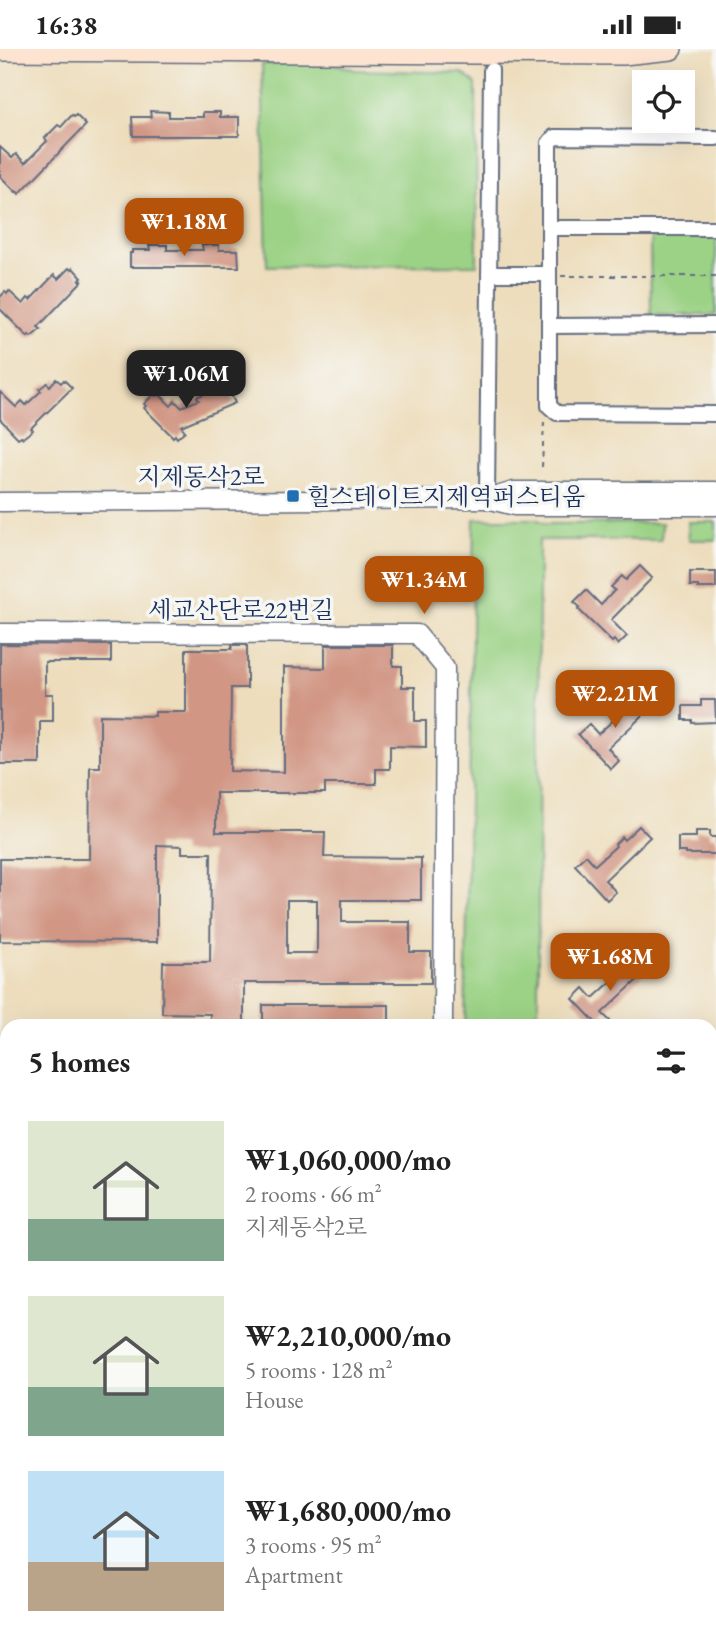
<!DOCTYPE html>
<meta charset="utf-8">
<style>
:root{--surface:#fff;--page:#f2f2f2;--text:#222;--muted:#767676;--accent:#b45309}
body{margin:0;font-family:"EB Garamond","Noto Serif KR",serif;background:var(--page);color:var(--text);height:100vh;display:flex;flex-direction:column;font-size:26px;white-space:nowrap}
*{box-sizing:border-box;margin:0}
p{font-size:23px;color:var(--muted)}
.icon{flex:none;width:38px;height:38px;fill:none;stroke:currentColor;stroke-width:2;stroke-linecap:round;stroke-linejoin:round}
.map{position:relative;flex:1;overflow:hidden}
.side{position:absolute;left:0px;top:970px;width:718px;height:625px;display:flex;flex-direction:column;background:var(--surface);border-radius:21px 21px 0 0;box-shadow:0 7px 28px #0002}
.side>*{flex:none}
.buttons{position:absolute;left:632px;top:21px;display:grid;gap:14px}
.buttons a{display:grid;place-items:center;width:63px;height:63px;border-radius:0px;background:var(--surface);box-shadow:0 7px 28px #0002;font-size:35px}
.price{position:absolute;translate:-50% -60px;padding:0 16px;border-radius:14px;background:var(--accent);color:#fff;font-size:23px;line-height:46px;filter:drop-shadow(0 2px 4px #0008)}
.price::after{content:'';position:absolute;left:50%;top:42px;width:21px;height:16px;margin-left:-10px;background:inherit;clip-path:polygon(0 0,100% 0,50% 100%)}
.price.current{background:#222;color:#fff}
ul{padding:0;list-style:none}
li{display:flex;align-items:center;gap:21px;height:175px;padding:0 28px}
li span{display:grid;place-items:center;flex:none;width:196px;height:140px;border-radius:0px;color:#555}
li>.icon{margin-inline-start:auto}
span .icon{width:84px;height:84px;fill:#fffc;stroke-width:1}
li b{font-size:30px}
h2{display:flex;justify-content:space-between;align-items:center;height:84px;padding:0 28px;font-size:30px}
.status{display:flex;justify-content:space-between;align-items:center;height:49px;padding:0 35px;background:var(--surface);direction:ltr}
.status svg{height:19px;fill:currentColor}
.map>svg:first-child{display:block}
.green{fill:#9bd285;stroke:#5b8072;stroke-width:2}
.building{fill:#d19684;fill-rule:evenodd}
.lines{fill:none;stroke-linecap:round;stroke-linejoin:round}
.minor-casing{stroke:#646c7f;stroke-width:18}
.tertiary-casing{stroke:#646c7f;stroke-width:21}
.secondary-casing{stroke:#646c7f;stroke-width:24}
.path{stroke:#646c7f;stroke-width:2;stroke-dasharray:5 5;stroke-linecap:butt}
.minor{stroke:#fff;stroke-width:14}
.tertiary{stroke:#fff;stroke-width:18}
.secondary{stroke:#fde4d1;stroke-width:21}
.poi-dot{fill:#1f6fb2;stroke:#f6f6f2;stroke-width:2.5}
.labels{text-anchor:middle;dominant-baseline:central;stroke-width:7;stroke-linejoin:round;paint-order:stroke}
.street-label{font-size:24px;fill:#1b2f5e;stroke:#f6f6f2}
.poi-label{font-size:24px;fill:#1b2f5e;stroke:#f6f6f2;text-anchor:start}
</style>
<div class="status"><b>16:38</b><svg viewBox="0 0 49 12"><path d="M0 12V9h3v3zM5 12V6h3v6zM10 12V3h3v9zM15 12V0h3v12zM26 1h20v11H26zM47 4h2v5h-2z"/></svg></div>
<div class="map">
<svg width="716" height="1594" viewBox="0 0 716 1594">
<rect width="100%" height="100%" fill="#f6f6f2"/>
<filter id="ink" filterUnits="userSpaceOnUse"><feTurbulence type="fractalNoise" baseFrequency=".0143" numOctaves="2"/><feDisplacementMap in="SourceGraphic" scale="14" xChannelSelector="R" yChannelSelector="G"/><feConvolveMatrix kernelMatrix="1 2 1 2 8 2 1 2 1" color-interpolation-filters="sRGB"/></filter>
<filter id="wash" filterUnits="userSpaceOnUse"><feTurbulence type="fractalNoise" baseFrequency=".00686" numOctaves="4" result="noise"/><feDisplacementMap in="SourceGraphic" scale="28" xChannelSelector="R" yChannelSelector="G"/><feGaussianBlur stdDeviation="1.57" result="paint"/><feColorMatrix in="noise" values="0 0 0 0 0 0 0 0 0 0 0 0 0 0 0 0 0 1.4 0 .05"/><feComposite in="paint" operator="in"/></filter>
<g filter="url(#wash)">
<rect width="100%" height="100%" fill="#edddbc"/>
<!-- green -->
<g class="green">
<path d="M332 14 355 21 462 24 476 35 477 216 267 217 262 15Z"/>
<path d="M650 187 716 188V266H651Z"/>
<path d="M474 470H536L546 475 662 474 661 491H539L538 976H465Z"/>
<path d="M688 473H716V491H689Z"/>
<path d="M716 1051V1290L711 1291 710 1058Z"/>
<path d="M331 1587H407L402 1594H327Z"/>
</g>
<g id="blocks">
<!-- building -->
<g class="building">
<path d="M150 62 169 63V68H203V63H220V68H239V87H133L132 68H151Z"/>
<path d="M72 66 74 68 76 66 86 76 19 145 17 142 16 143 0 127V98L12 109 16 105 25 114 47 92 45 89 58 76 61 78Z"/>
<path d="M149 196H167V201H203L202 196H219V201H238L239 218H130V204H132V201H150Z"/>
<path d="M69 219 71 221 73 219 82 229 80 231 82 232 38 278 41 280 31 288 29 286 28 288 0 260V248L5 243 7 245 9 242 23 255 28 249 30 251 54 226 58 230Z"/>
<path d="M56 330 61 334 64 331 72 339 31 379 33 381 23 389 21 387 18 389 0 370V343L16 358 22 352 26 356 41 342 39 340 47 334 50 337Z"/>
<path d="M228 339 235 354 181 377 185 382 177 389 175 386 173 388 144 359 146 357 144 355 154 345 156 347 159 345 171 357 175 352 181 358 199 351 197 348 212 341 214 344Z"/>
<path d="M640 517 652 529 611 571 627 587 618 596 614 591 612 593 578 560 580 558 574 553 586 541 601 556 615 541 611 538 622 527 626 531Z"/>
<path d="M690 523H716V539H698V537H690Z"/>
<path d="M0 595 111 596V613H45V645H53V672H40V715H0Z"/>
<path d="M232 596H247V639H231L230 722 284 723V618L325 619V596H393V617H402V638H415V672H426V698L390 697V720H376V735H325V744H216V783H325L324 808 421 809V851H342V873H410V903H431V934H244V976H210V965L162 964 163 913H210L211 804H182V797L157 796V893L0 892V810H89L90 718H100V666L155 667V663H186V600H232ZM287 851H317V904H287Z"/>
<path d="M642 645 653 657 608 699 619 712 611 720 578 685 589 675 598 685 619 666 618 664 625 657 628 659Z"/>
<path d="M701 651H715L716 673 692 674V671H683V657H701Z"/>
<path d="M639 777 650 788 605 831 616 843 607 851 575 816 586 806 595 816 616 797 615 795 622 788 624 791Z"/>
<path d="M696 782H710V788H716V805H686V803H678V788H696Z"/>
<path d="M637 910 648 921 602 964 614 976H598L573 950 584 939 593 949 614 930 612 928 620 921 622 924Z"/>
<rect x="263" y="956" width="126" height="20"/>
</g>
</g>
</g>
<g filter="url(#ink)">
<use href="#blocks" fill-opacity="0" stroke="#646c7f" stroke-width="2"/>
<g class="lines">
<defs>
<g id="minor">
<path d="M716 89 554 88 549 94V357L557 364 716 365"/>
<path d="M550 179H716"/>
<path d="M489 225H549"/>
<path d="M549 277 716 276"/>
<path d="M487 450 491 21"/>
</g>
<g id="tertiary">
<path d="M716 442H514L487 450 515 457H716"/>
<path d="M0 453 487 450"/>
<path d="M0 584 417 585 445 619 443 976"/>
<path d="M0 1198H7"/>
<path d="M0 1491H7"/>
<path d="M710 1516 716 1518"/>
<path d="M235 1587 243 1594"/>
<path d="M283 1594 288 1587"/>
</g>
<path id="secondary" d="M0 1 623 5 671 0"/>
</defs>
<!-- minor casing -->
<use href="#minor" class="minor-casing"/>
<!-- tertiary casing -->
<use href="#tertiary" class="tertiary-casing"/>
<!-- secondary casing -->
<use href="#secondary" class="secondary-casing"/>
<!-- path -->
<g class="path">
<path d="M561 227H716"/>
<path d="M542 418 544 373"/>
</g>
<!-- minor -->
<use href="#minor" class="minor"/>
<!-- tertiary -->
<use href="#tertiary" class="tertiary"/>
<!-- secondary -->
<use href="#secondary" class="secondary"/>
</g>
</g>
<!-- markers -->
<rect class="poi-dot" x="286" y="440" width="14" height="14" rx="3.5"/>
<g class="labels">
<!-- street labels -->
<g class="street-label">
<text x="201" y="427">지제동삭2로</text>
<text x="241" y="560">세교산단로22번길</text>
</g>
<!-- poi labels -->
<g class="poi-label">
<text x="307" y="447">힐스테이트지제역퍼스티움</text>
</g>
</g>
</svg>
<div class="buttons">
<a><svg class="icon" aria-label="locate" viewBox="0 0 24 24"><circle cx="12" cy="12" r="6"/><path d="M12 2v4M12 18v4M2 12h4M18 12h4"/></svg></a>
</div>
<b class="price" style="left:184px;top:209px">₩1.18M</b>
<b class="price current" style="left:186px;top:361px">₩1.06M</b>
<b class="price" style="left:424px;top:567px">₩1.34M</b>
<b class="price" style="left:615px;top:681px">₩2.21M</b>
<b class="price" style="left:610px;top:944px">₩1.68M</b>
<section class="side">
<h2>5 homes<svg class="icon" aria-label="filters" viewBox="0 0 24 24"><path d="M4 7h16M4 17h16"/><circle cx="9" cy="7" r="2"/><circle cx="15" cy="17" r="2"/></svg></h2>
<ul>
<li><span style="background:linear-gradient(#dfe7d0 70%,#7fa58c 0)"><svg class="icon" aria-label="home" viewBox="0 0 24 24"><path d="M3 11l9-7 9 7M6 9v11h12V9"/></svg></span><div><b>₩1,060,000/mo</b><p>2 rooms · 66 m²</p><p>지제동삭2로</p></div></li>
<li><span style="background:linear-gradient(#dfe7d0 65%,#7fa58c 0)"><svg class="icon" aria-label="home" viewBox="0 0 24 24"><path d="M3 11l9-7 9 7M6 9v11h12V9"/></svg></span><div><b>₩2,210,000/mo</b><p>5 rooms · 128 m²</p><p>House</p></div></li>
<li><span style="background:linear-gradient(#bfe0f5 65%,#b9a48a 0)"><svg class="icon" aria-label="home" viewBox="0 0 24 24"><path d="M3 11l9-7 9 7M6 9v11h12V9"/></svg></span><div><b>₩1,680,000/mo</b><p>3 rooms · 95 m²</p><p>Apartment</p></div></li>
</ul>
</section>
</div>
